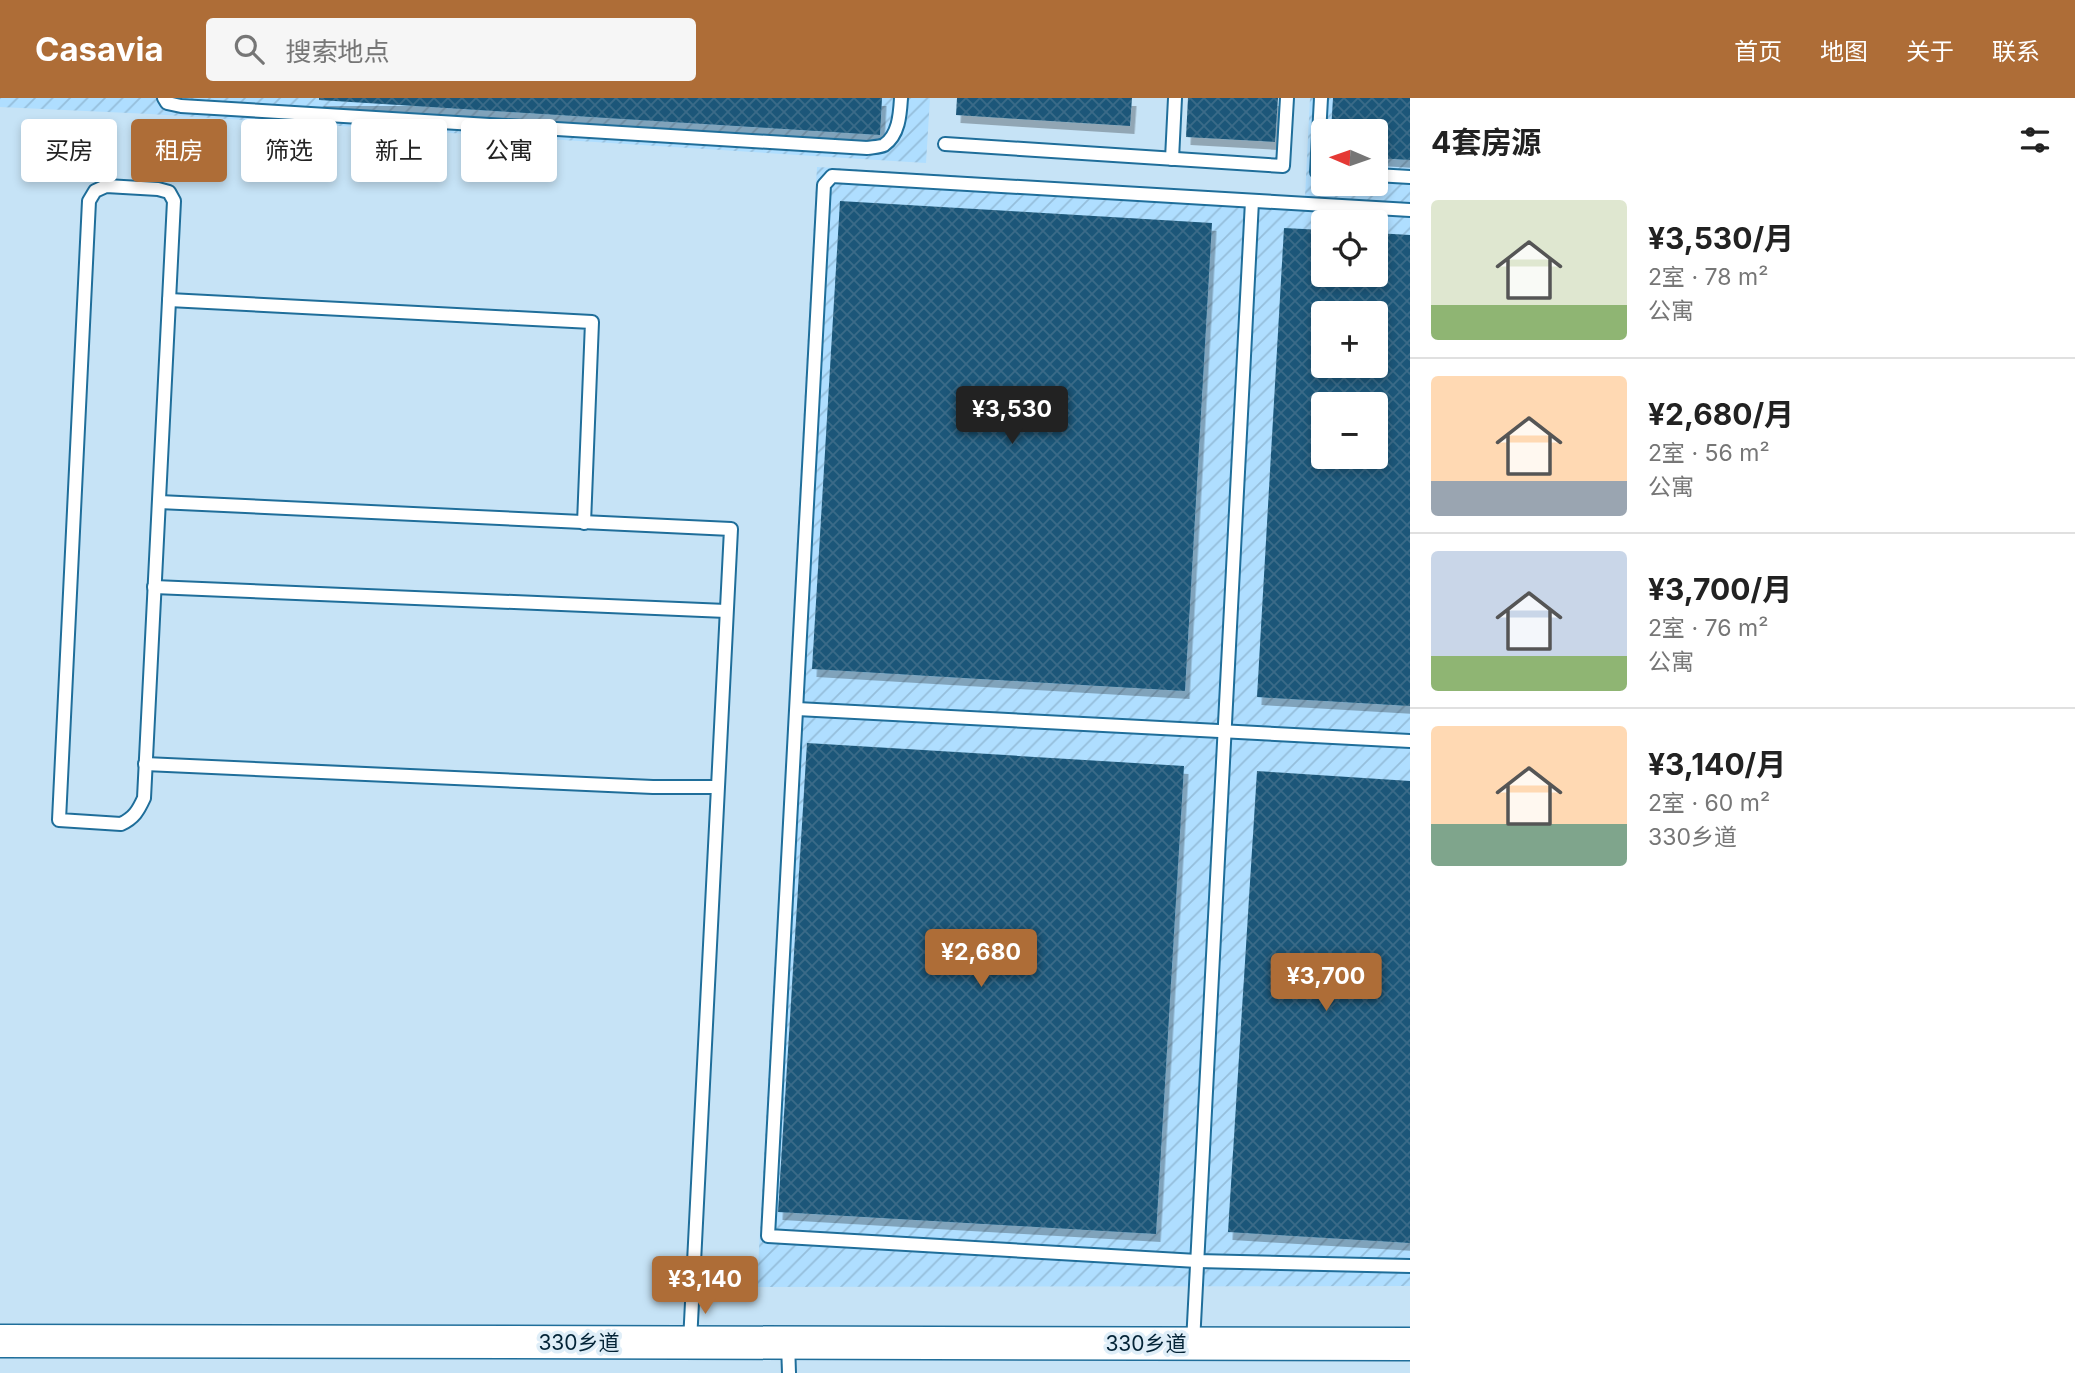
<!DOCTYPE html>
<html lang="zh">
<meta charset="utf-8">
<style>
:root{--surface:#fff;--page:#f6f6f6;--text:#222;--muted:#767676;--line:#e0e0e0;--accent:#ae6d37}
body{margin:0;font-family:Inter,"Noto Sans SC",sans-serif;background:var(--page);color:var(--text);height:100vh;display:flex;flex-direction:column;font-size:26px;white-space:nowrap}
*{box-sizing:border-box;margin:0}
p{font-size:23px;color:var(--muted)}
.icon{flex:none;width:38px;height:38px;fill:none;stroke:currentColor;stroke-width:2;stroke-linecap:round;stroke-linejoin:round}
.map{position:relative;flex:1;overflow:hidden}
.side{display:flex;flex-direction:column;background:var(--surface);width:665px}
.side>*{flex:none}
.banner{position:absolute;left:21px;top:21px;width:665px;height:63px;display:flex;gap:14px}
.needle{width:46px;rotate:272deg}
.controls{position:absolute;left:1311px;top:21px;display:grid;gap:14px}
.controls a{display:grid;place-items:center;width:77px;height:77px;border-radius:7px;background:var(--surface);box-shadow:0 4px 10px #0003;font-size:35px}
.price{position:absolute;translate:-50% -60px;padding:0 16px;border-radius:7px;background:var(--accent);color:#fff;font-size:23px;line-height:46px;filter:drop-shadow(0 2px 4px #0008)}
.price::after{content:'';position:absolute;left:50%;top:42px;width:21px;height:16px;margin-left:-10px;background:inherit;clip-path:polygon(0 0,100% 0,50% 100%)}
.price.selected{background:#222;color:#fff}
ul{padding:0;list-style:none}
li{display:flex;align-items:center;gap:21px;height:175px;padding:0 21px}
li+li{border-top:2px solid var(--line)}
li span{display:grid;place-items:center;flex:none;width:196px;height:140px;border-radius:7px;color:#555}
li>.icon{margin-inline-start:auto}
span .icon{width:84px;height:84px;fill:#fffc;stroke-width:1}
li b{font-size:30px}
h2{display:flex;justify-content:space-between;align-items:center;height:84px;padding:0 21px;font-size:30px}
.tag{padding:0 24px;border-radius:7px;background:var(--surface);box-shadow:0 4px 10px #0003;font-size:24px;line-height:63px}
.tag.selected{background:var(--accent);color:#fff}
header{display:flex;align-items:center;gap:42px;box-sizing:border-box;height:98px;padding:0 35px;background:var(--accent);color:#fff}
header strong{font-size:33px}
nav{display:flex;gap:38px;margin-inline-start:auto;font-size:24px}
.search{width:490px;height:63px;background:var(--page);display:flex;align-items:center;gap:18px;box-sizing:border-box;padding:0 24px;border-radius:7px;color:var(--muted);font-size:26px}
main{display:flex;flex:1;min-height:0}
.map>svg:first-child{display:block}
.industrial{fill:url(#industrial-furrows);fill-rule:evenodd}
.building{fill:url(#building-cross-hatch);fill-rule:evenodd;filter:url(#shadow)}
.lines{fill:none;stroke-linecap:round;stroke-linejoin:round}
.service-casing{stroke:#1f6e9a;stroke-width:16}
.tertiary-casing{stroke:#1f6e9a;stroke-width:35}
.service{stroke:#fff;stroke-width:12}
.tertiary{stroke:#fff;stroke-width:32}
.labels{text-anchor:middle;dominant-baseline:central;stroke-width:7;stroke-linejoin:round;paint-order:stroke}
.street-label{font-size:21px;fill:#042437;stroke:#dfeef8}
</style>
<header>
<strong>Casavia</strong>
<div class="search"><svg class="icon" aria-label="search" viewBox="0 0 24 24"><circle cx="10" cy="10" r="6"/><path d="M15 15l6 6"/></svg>搜索地点</div>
<nav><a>首页</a><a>地图</a><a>关于</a><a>联系</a></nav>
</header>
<main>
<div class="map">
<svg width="1410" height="1275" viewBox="0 0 1410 1275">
<defs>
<pattern id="industrial-furrows" width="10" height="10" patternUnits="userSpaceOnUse" patternTransform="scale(1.75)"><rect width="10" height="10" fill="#afdeff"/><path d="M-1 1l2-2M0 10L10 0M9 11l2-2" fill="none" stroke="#95bedb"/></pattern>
<pattern id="building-cross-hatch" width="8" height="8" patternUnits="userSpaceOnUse" patternTransform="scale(1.75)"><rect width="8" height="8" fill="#1c5779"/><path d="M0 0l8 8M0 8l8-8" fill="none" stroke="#3a6b88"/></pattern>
<filter id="shadow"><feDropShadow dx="4.5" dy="8" stdDeviation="0" flood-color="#0004"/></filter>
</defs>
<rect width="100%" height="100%" fill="#c6e3f6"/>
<!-- industrial -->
<g class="industrial">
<path d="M0 0H930L926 65 150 16 0 9Z"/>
<path d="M1310 0H1410V1188L757 1189 817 69 1305 99ZM1323 33H1376V86H1323ZM1323 124H1376V177H1323ZM1323 215H1376V268H1323ZM1323 306H1376V359H1323Z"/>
</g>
<!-- building -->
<g class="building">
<path d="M319 0H882L880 37 319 2Z"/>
<path d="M957 0H1132L1130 28 956 17Z"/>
<path d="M1188 0H1278L1275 44 1186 39Z"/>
<path d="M1333 0H1410V62L1376 60V33H1331Z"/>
<path d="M840 103 1212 125 1185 593 812 571Z"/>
<path d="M1284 130 1323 132V177H1376V135L1410 137V608L1257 599ZM1323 215H1376V268H1323ZM1323 306H1376V359H1323Z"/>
<path d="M807 645 1184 668 1156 1136 778 1114Z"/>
<path d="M1257 673 1410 683V1145L1228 1134Z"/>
</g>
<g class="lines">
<defs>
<g id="service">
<path d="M164 0 167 5 181 8 867 50C872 49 880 49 884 47 899 37 900 16 901 0"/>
<path d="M1321 0 1317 74H1323"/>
<path d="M945 46 1283 68 1287 0"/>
<path d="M1172 61 1175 0"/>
<path d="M1376 77 1410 79"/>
<path d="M106 88 158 91 169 94 174 103 144 700C138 713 134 720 121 726L59 722 89 103 95 93Z"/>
<path d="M1410 112 832 78 824 87 768 1138 1197 1163 1410 1168"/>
<path d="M169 202 592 224 584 425"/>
<path d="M159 404 731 431 690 1244"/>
<path d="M154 489 726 513"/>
<path d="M797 611 1410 643"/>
<path d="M145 666 653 689H717"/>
<path d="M788 1245 789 1275"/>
<path d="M1193 1245 1252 103"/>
</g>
<path id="tertiary" d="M0 1243 1410 1246"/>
</defs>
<!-- service casing -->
<use href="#service" class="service-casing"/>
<!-- tertiary casing -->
<use href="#tertiary" class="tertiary-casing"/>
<!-- service -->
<use href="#service" class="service"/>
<!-- tertiary -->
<use href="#tertiary" class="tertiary"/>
</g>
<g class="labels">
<!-- street labels -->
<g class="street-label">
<text x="579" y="1244">330乡道</text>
<text x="1146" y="1245">330乡道</text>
</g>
</g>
</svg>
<div class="controls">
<a><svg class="needle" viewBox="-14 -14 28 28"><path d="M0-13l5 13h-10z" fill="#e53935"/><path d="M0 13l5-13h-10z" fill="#767676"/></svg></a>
<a><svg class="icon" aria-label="locate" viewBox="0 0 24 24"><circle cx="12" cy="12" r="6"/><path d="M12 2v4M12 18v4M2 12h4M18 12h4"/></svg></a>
<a>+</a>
<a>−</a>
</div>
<b class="price selected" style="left:1012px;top:348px">¥3,530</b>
<b class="price" style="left:981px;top:891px">¥2,680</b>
<b class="price" style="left:1326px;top:915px">¥3,700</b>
<b class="price" style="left:705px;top:1218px">¥3,140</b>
<div class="banner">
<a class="tag">买房</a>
<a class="tag selected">租房</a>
<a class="tag">筛选</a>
<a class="tag">新上</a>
<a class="tag">公寓</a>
</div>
</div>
<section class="side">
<h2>4套房源<svg class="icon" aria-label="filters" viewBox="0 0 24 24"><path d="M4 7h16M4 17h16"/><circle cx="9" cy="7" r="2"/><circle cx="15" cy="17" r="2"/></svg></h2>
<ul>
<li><span style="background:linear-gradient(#dfe7d0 75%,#8fb573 0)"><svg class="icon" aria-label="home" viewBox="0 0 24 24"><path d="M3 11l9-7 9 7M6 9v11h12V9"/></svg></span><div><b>¥3,530/月</b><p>2室 · 78 m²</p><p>公寓</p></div></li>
<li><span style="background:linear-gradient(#ffd9b3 75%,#9aa5b1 0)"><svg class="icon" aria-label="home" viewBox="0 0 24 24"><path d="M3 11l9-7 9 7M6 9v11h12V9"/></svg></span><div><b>¥2,680/月</b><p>2室 · 56 m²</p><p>公寓</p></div></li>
<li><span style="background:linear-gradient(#c9d6e8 75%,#8fb573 0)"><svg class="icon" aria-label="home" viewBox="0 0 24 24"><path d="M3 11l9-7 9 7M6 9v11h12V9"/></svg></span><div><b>¥3,700/月</b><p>2室 · 76 m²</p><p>公寓</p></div></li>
<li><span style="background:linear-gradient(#ffd9b3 70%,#7fa58c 0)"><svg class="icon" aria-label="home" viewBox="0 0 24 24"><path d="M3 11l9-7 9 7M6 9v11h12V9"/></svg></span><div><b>¥3,140/月</b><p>2室 · 60 m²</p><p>330乡道</p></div></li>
</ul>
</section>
</main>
